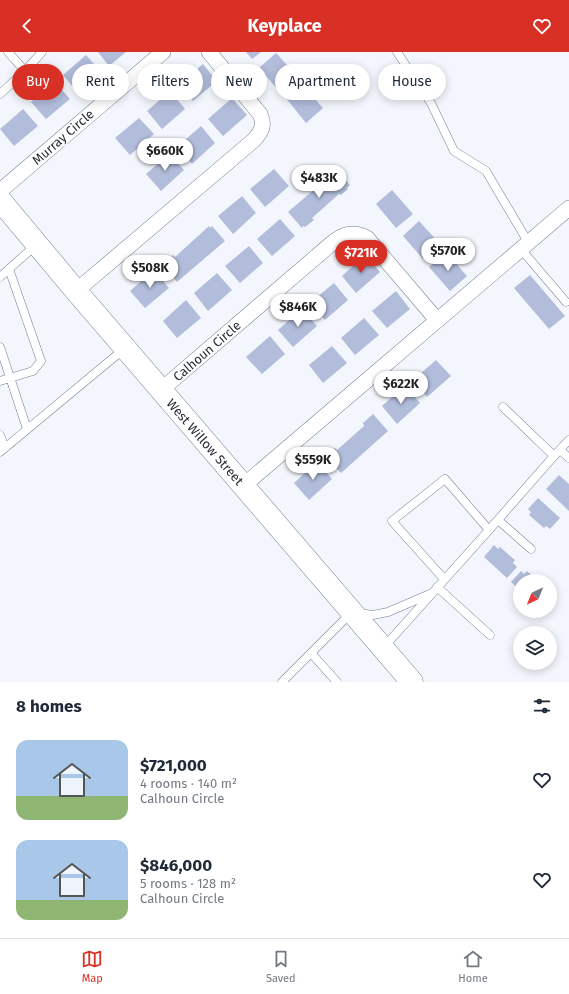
<!DOCTYPE html>
<meta charset="utf-8">
<style>
:root{--surface:#fff;--page:#f6f6f7;--text:#1f2937;--muted:#747a83;--line:#e0e1e3;--accent:#d93025}
body{margin:0;font-family:"Fira Sans",sans-serif;background:var(--page);color:var(--text);height:100vh;display:flex;flex-direction:column;font-size:15px;white-space:nowrap}
*{box-sizing:border-box;margin:0}
p{font-size:13px;color:var(--muted)}
.icon{flex:none;width:22px;height:22px;fill:none;stroke:currentColor;stroke-width:2;stroke-linecap:round;stroke-linejoin:round}
.map{position:relative;height:630px;overflow:hidden}
.side{display:flex;flex-direction:column;background:var(--surface);flex:1}
.side>*{flex:none}
.guide{position:absolute;left:12px;top:12px;width:545px;height:36px;display:flex;gap:8px}
.needle{width:26px;rotate:223deg}
.buttons{position:absolute;left:513px;top:522px;display:grid;gap:8px}
.buttons a{display:grid;place-items:center;width:44px;height:44px;border-radius:50%;background:var(--surface);box-shadow:0 2px 10px #0003;font-size:20px}
.price{position:absolute;translate:-50% -34px;padding:0 9px;border-radius:14px;background:#fff;color:#222;font-size:13px;line-height:26px;filter:drop-shadow(0 1px 2px #0008)}
.price::after{content:'';position:absolute;left:50%;top:24px;width:12px;height:9px;margin-left:-6px;background:inherit;clip-path:polygon(0 0,100% 0,50% 100%)}
.price.current{background:var(--accent);color:#fff}
ul{padding:0;list-style:none}
li{display:flex;align-items:center;gap:12px;height:100px;padding:0 16px}
li span{display:grid;place-items:center;flex:none;width:112px;height:80px;border-radius:12px;color:#555}
li>.icon{margin-inline-start:auto}
span .icon{width:48px;height:48px;fill:#fffc;stroke-width:1}
li b{font-size:17px}
h2{display:flex;justify-content:space-between;align-items:center;height:48px;padding:0 16px;font-size:17px}
.tag{padding:0 14px;border-radius:18px;background:var(--surface);box-shadow:0 2px 10px #0003;font-size:14px;line-height:36px}
.tag.current{background:var(--accent);color:#fff}
header{display:flex;justify-content:space-between;align-items:center;height:52px;padding:0 16px;background:var(--accent);color:#fff;font-size:18px;font-weight:700}
.dock{display:flex;justify-content:space-around;align-items:center;height:56px;border-top:1px solid var(--line);background:var(--surface);font-size:11px;color:var(--muted)}
.dock a{display:grid;justify-items:center;gap:2px}
.dock .current{color:var(--accent)}
.map>svg:first-child{display:block}
.building{fill:#b2bddb}
.lines{fill:none;stroke-linecap:round;stroke-linejoin:round}
.service-casing{stroke:#737e99;stroke-width:9}
.minor-casing{stroke:#737e99;stroke-width:16}
.secondary-casing{stroke:#737e99;stroke-width:23}
.service{stroke:#fff;stroke-width:8}
.minor{stroke:#fff;stroke-width:15}
.secondary{stroke:#fff;stroke-width:22}
.labels{text-anchor:middle;dominant-baseline:central;stroke-width:3;stroke-linejoin:round;paint-order:stroke}
.street-label{font-size:13px;fill:#282d38;stroke:#fff}
</style>
<header><svg class="icon" aria-label="back" viewBox="0 0 24 24"><path d="M15 5l-7 7 7 7"/></svg>Keyplace<svg class="icon" aria-label="heart" viewBox="0 0 24 24"><path d="M12 20l-8-8c-3-5 5-10 8-4 3-6 11-1 8 4z"/></svg></header>
<div class="map">
<svg width="569" height="630" viewBox="0 0 569 630">
<rect width="100%" height="100%" fill="#f3f6fc"/>
<!-- building -->
<g class="building">
<path d="M98 0H126L109 14Z"/>
<path d="M246 0H261L252 7Z"/>
<path d="M276 1 297 24 279 39 259 16Z"/>
<path d="M86 3 101 20 77 40 63 23Z"/>
<path d="M203 12 217 29 193 49 179 32Z"/>
<path d="M55 30 70 47 46 67 31 50Z"/>
<path d="M302 32 323 56 306 71 286 46Z"/>
<path d="M170 39 185 57 162 77 147 59Z"/>
<path d="M232 46 247 63 223 84 208 67Z"/>
<path d="M23 57 38 74 14 94 0 77Z"/>
<path d="M139 66 154 82 130 103 115 86Z"/>
<path d="M201 74 215 91 192 112 177 95Z"/>
<path d="M169 102 184 118 161 139 146 122Z"/>
<path d="M274 117 289 134 265 155 250 137Z"/>
<path d="M337 118 350 133 347 136 348 137 341 143 339 142 312 166 314 168 305 175 303 174 302 176 288 160Z"/>
<path d="M392 138 413 162 396 176 376 152Z"/>
<path d="M242 144 256 161 233 182 218 164Z"/>
<path d="M280 167 295 184 272 204 257 187Z"/>
<path d="M419 169 440 192 423 207 403 184Z"/>
<path d="M209 174 210 176 212 174 225 189 177 230 164 215 166 213 164 211 173 203 175 205Z"/>
<path d="M249 194 263 211 240 231 225 214Z"/>
<path d="M446 200 467 224 450 239 429 215Z"/>
<path d="M365 203 380 220 356 241 342 224Z"/>
<path d="M154 218 169 236 145 256 130 239Z"/>
<path d="M217 221 232 238 208 259 194 241Z"/>
<path d="M530 223 565 264 549 277 514 236Z"/>
<path d="M334 231 348 248 325 268 310 251Z"/>
<path d="M396 239 410 257 387 276 372 259Z"/>
<path d="M186 248 201 266 177 286 163 269Z"/>
<path d="M302 257 317 274 293 295 278 278Z"/>
<path d="M364 266 379 283 355 303 341 286Z"/>
<path d="M270 284 285 302 262 322 246 305Z"/>
<path d="M332 294 347 311 323 331 309 313Z"/>
<path d="M436 308 451 324 427 345 413 328Z"/>
<path d="M405 334 420 351 397 372 382 354Z"/>
<path d="M373 362 388 379 341 421 328 407 329 401 335 396 337 398 364 374 363 371Z"/>
<path d="M317 410 332 427 309 448 294 431Z"/>
<path d="M559 423 569 432V459L546 437Z"/>
<path d="M538 446 560 466 550 477 546 474 544 476 529 463 531 460 528 457Z"/>
<path d="M494 493 498 497 500 495 515 508 513 511 517 515 507 526 484 505Z"/>
<path d="M521 519 524 522 527 519 538 529H520V538L511 530Z"/>
</g>
<g class="lines">
<defs>
<g id="service">
<path d="M397 0 431 51 454 99 486 119 528 190"/>
<path d="M25 19 42 0"/>
<path d="M0 42 25 19 8 0"/>
<path d="M520 196 566 250"/>
<path d="M0 225 36 193"/>
<path d="M0 295 27 377"/>
<path d="M0 329 33 319 41 309 9 217"/>
<path d="M0 383 5 396"/>
<path d="M560 398 569 406"/>
<path d="M0 400 124 297"/>
<path d="M554 404 569 388"/>
<path d="M498 468 531 497"/>
<path d="M489 478 554 404 503 355"/>
<path d="M437 535 490 583"/>
<path d="M384 595 489 478 445 427 392 469 444 527"/>
<path d="M311 601 337 630"/>
<path d="M282 630 352 560 373 563 388 560 430 542"/>
</g>
<g id="minor">
<path d="M0 139 163 0"/>
<path d="M76 239 254 88C262 79 265 73 260 62L209 0"/>
<path d="M161 338 317 204C333 191 345 174 367 186L436 267"/>
<path d="M243 434 569 156"/>
</g>
<path id="secondary" d="M0 148 76 239 412 630"/>
</defs>
<!-- service casing -->
<use href="#service" class="service-casing"/>
<!-- minor casing -->
<use href="#minor" class="minor-casing"/>
<!-- secondary casing -->
<use href="#secondary" class="secondary-casing"/>
<!-- service -->
<use href="#service" class="service"/>
<!-- minor -->
<use href="#minor" class="minor"/>
<!-- secondary -->
<use href="#secondary" class="secondary"/>
</g>
<g class="labels">
<!-- street labels -->
<g class="street-label">
<text transform="translate(63 85) rotate(-41)">Murray Circle</text>
<text transform="translate(207 299) rotate(-41)">Calhoun Circle</text>
<text transform="translate(205 390) rotate(49)">West Willow Street</text>
</g>
</g>
</svg>
<div class="buttons">
<a><svg class="needle" viewBox="-14 -14 28 28"><path d="M0-13l5 13h-10z" fill="#e53935"/><path d="M0 13l5-13h-10z" fill="#747a83"/></svg></a>
<a><svg class="icon" aria-label="layers" viewBox="0 0 24 24"><path d="M12 4l9 5-9 5-9-5zM3 14l9 5 9-5"/></svg></a>
</div>
<b class="price" style="left:165px;top:120px">$660K</b>
<b class="price" style="left:319px;top:147px">$483K</b>
<b class="price" style="left:448px;top:220px">$570K</b>
<b class="price current" style="left:361px;top:222px">$721K</b>
<b class="price" style="left:150px;top:237px">$508K</b>
<b class="price" style="left:298px;top:276px">$846K</b>
<b class="price" style="left:401px;top:353px">$622K</b>
<b class="price" style="left:313px;top:429px">$559K</b>
<div class="guide">
<a class="tag current">Buy</a>
<a class="tag">Rent</a>
<a class="tag">Filters</a>
<a class="tag">New</a>
<a class="tag">Apartment</a>
<a class="tag">House</a>
</div>
</div>
<section class="side">
<h2>8 homes<svg class="icon" aria-label="filters" viewBox="0 0 24 24"><path d="M4 7h16M4 17h16"/><circle cx="9" cy="7" r="2"/><circle cx="15" cy="17" r="2"/></svg></h2>
<ul>
<li><span style="background:linear-gradient(#a9c7e8 70%,#8fb573 0)"><svg class="icon" aria-label="home" viewBox="0 0 24 24"><path d="M3 11l9-7 9 7M6 9v11h12V9"/></svg></span><div><b>$721,000</b><p>4 rooms · 140 m²</p><p>Calhoun Circle</p></div><svg class="icon" aria-label="heart" viewBox="0 0 24 24"><path d="M12 20l-8-8c-3-5 5-10 8-4 3-6 11-1 8 4z"/></svg></li>
<li><span style="background:linear-gradient(#a9c7e8 75%,#8fb573 0)"><svg class="icon" aria-label="home" viewBox="0 0 24 24"><path d="M3 11l9-7 9 7M6 9v11h12V9"/></svg></span><div><b>$846,000</b><p>5 rooms · 128 m²</p><p>Calhoun Circle</p></div><svg class="icon" aria-label="heart" viewBox="0 0 24 24"><path d="M12 20l-8-8c-3-5 5-10 8-4 3-6 11-1 8 4z"/></svg></li>
</ul>
</section>
<nav class="dock">
<a class="current"><svg class="icon" aria-label="map" viewBox="0 0 24 24"><path d="M3 6l6-2 6 2 6-2v14l-6 2-6-2-6 2zM9 4v14M15 6v14"/></svg>Map</a>
<a><svg class="icon" aria-label="saved" viewBox="0 0 24 24"><path d="M7 4h10v16l-5-4-5 4z"/></svg>Saved</a>
<a><svg class="icon" aria-label="home" viewBox="0 0 24 24"><path d="M3 11l9-7 9 7M6 9v11h12V9"/></svg>Home</a>
</nav>
